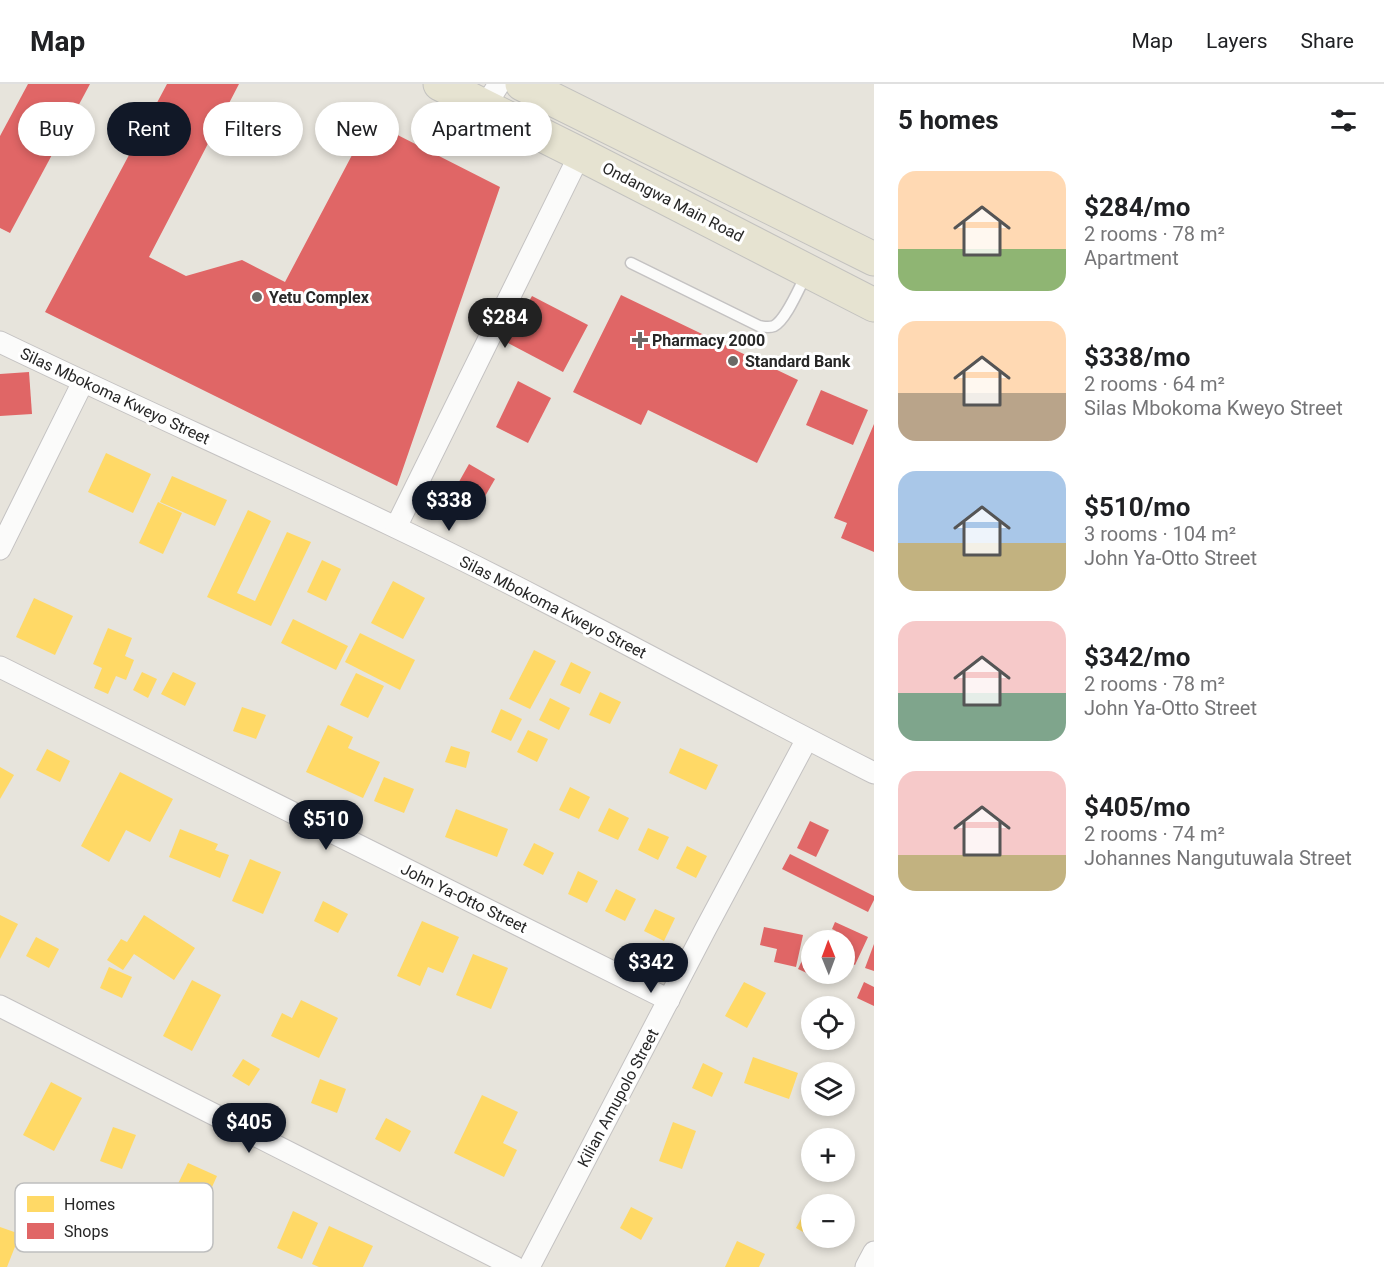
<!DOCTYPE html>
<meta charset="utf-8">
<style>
:root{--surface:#fff;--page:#f6f6f6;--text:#202124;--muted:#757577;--line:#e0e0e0;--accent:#111827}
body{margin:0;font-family:Roboto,sans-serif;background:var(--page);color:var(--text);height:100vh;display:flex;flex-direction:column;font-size:22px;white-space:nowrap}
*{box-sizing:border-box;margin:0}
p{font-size:20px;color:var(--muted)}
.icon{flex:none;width:33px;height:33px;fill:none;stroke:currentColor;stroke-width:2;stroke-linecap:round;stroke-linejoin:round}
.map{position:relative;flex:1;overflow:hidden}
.details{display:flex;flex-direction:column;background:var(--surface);width:510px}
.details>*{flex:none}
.guide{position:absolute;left:18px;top:18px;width:570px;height:54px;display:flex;gap:12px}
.needle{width:39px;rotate:359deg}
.controls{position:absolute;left:801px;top:846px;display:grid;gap:12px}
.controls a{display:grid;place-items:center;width:54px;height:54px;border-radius:50%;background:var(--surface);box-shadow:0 3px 9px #0003;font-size:30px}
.price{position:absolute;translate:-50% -51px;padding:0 14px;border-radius:21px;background:var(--accent);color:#fff;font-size:20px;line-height:39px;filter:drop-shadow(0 2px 3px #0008)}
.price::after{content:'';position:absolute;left:50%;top:36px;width:18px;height:14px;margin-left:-9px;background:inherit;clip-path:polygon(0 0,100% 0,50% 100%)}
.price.on{background:#222;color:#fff}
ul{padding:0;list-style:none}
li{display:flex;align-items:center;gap:18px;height:150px;padding:0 24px}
li span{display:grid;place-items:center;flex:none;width:168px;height:120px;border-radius:18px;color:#555}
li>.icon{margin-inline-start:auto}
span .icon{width:72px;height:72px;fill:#fffc;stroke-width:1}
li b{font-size:26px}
h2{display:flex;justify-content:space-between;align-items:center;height:72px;padding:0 24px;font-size:26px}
.tag{padding:0 21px;border-radius:27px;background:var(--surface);box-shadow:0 3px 9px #0003;font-size:21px;line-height:54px}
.tag.on{background:var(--accent);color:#fff}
header{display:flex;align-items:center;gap:36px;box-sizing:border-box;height:84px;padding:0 30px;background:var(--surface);border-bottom:2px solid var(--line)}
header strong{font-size:28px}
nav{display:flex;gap:33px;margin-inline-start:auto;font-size:21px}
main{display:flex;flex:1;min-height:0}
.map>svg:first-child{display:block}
.homes{fill:#ffd966}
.shops{fill:#e06666}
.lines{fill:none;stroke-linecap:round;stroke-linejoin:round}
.lane-casing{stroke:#c4c2c2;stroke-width:13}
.street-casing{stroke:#c4c2c2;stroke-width:23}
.primary-casing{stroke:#c3c2bf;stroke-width:35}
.lane{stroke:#fbfbfa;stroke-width:10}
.street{stroke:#fbfbfa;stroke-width:21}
.primary{stroke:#e6e3d1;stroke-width:33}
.poi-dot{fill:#6a6966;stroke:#fff;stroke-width:2}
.labels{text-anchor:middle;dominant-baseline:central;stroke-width:6;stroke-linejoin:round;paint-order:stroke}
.street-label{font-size:16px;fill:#272727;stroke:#fff}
.poi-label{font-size:16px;font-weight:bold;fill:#272727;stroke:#fff;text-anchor:start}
.key{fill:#fff;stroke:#bebebe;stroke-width:1.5}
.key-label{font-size:16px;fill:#272727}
</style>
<header>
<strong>Map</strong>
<nav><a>Map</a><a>Layers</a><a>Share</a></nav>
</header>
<main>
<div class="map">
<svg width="874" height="1183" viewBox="0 0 874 1183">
<rect width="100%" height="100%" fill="#e7e4dc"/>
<!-- homes -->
<g class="homes">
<path d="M106 369 151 390 133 429 88 408Z"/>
<path d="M172 392 227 416 215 442 160 418Z"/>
<path d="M158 418 182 429 163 470 139 459Z"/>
<path d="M248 426 271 437 237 509 255 517 287 448 311 458 271 542 207 513Z"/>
<path d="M322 476 341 485 326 517 307 508Z"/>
<path d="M393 497 425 514 403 555 371 539Z"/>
<path d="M34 514 73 532 55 571 16 553Z"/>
<path d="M293 535 348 562 336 586 281 559Z"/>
<path d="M108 544 132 554 125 572 134 576 126 596 116 592 108 610 94 604 102 584 93 580Z"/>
<path d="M360 549 415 576 400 606 345 578Z"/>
<path d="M534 566 556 577 530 625 509 615Z"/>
<path d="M571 578 591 588 580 610 560 601Z"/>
<path d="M142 588 157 595 148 614 133 606Z"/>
<path d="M173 588 196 599 185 622 161 610Z"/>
<path d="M356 589 384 602 368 634 340 621Z"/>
<path d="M600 608 621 618 610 640 589 631Z"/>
<path d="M550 614 570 624 559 646 539 636Z"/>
<path d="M242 623 266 631 256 655 233 647Z"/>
<path d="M501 625 522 635 511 657 491 648Z"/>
<path d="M328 641 353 653 348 664 380 678 363 714 306 688Z"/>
<path d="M528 646 548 655 537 678 517 668Z"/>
<path d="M451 662 470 668 466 684 445 678Z"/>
<path d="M680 664 718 681 706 706 669 689Z"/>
<path d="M47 665 70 677 60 698 36 686Z"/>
<path d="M0 683 14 691 0 715Z"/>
<path d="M120 688 173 715 150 758 126 746 109 778 81 762Z"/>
<path d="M384 693 414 705 404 729 374 717Z"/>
<path d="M570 703 590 713 579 735 559 726Z"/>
<path d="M609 724 629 734 618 756 598 747Z"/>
<path d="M456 725 508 745 497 773 445 753Z"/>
<path d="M648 744 669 753 658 776 638 766Z"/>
<path d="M180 745 218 760 215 766 229 771 220 794 169 773Z"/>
<path d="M534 759 554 769 543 791 523 781Z"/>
<path d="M687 762 707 772 696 794 676 784Z"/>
<path d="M250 775 281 788 263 830 232 817Z"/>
<path d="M578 787 598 797 587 819 568 810Z"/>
<path d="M616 805 636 815 625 837 605 827Z"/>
<path d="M323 817 348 830 338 849 314 837Z"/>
<path d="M655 825 675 834 664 857 644 847Z"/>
<path d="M0 831 18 840 0 875Z"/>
<path d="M144 831 195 864 174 896 134 870 123 886 107 876 121 855 127 858Z"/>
<path d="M422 837 459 853 443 889 428 883 420 902 397 892Z"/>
<path d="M36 853 59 865 49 884 26 872Z"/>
<path d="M473 870 508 884 491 925 456 911Z"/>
<path d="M109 883 132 893 122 914 100 904Z"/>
<path d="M192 896 221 911 192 967 163 952Z"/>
<path d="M744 898 766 909 747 944 725 932Z"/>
<path d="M301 916 338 934 319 974 271 952 282 929 292 934Z"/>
<path d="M753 973 798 989 789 1015 744 999Z"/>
<path d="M243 975 260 985 249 1002 232 992Z"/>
<path d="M703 979 723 989 712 1013 692 1004Z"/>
<path d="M320 995 346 1005 337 1029 311 1019Z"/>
<path d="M51 998 82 1014 54 1067 23 1051Z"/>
<path d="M482 1011 518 1028 503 1059 517 1066 504 1093 454 1069Z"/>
<path d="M386 1034 411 1047 400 1068 375 1055Z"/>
<path d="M673 1038 696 1047 682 1085 659 1077Z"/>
<path d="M113 1043 136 1051 122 1085 100 1077Z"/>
<path d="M188 1079 217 1092 194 1143 164 1129Z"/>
<path d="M808 1122 812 1124V1153L796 1144Z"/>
<path d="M631 1123 653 1134 641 1156 620 1144Z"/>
<path d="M293 1127 318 1139 302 1175 277 1164Z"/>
<path d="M329 1142 373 1162 363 1183H319L312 1180Z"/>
<path d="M0 1143 20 1150 7 1183H0Z"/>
<path d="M737 1157 765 1170 759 1183H725Z"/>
</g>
<!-- shops -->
<g class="shops">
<path d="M28 0H90L10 149 0 144V52Z"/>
<path d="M167 0H239L149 173 186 192 242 176 285 198 370 37 500 103 397 402 45 228Z"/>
<path d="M621 211 798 296 757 379 648 326 641 341 573 308Z"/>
<path d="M532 212 588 241 563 288 506 258Z"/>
<path d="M29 288 32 330 0 332V290Z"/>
<path d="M518 297 551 314 528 359 496 343Z"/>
<path d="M821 306 868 326 853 361 806 341Z"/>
<path d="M874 340V468L841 454 847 439 834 434Z"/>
<path d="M469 380 495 395 473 433 447 419Z"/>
<path d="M810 737 829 746 816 773 797 764Z"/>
<path d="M790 770 874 812V816L868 828 782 785Z"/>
<path d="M835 838 868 853 855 881 844 876V856H831L836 847 832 845Z"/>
<path d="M764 843 803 851 796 883 774 878 777 865 760 861Z"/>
<path d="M874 860V887L865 884Z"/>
<path d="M808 864 812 866V890H833L829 899 798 885Z"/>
<path d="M864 898 874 903V922L857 914Z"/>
</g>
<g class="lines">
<defs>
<path id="lane" d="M631 179 759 242C764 243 769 244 774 242 786 236 799 204 806 191"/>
<g id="street">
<path d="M485 22 499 0"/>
<path d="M0 258C131 321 264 380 395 443 557 520 714 608 874 689"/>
<path d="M396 443 580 70"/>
<path d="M0 465 83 298"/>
<path d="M0 583 669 916"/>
<path d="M0 922 515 1183"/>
<path d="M529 1183 705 846 807 655"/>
<path d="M866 1183 874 1168"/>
</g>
<g id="primary">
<path d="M440 0 580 70 874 221"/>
<path d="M522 0 874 175"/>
</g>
</defs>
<!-- lane casing -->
<use href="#lane" class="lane-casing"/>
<!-- street casing -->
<use href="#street" class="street-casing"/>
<!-- primary casing -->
<use href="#primary" class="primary-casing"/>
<!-- lane -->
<use href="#lane" class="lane"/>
<!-- street -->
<use href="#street" class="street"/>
<!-- primary -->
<use href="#primary" class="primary"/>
</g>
<!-- markers -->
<g class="poi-dot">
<circle cx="257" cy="213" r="6"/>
<path d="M637 247h6v6h6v6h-6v6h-6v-6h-6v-6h6z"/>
<circle cx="733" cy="277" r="6"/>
</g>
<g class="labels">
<!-- street labels -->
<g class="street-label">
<text transform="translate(673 118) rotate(27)">Ondangwa Main Road</text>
<text transform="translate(115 312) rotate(25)">Silas Mbokoma Kweyo Street</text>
<text transform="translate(553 523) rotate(27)">Silas Mbokoma Kweyo Street</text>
<text transform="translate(464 814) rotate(26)">John Ya-Otto Street</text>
<text transform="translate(618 1014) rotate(-62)">Kilian Amupolo Street</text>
</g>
<!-- poi labels -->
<g class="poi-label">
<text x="269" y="213">Yetu Complex</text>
<text x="652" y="256">Pharmacy 2000</text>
<text x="745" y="277">Standard Bank</text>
</g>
</g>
<!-- legend -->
<rect x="15" y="1099" width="198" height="69" rx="9" class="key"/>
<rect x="27" y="1112" width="27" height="16" fill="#ffd966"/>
<rect x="27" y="1139" width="27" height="16" fill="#e06666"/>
<g class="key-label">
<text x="64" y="1126">Homes</text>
<text x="64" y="1153">Shops</text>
</g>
</svg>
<div class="controls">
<a><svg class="needle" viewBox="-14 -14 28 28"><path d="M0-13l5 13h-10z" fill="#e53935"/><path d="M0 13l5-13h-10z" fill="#757577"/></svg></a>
<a><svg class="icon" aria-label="locate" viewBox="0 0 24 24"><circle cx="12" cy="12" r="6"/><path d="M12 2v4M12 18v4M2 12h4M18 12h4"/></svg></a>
<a><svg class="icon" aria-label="layers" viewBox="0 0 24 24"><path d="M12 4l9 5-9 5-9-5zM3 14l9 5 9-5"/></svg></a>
<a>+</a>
<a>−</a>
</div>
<b class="price on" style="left:505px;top:265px">$284</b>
<b class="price" style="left:449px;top:448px">$338</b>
<b class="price" style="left:326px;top:767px">$510</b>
<b class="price" style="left:651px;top:910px">$342</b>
<b class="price" style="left:249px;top:1070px">$405</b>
<div class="guide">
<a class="tag">Buy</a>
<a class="tag on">Rent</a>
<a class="tag">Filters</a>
<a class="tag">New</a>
<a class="tag">Apartment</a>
</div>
</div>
<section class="details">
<h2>5 homes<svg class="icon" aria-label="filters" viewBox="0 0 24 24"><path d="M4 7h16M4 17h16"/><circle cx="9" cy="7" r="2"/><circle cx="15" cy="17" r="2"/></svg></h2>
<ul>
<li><span style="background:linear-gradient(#ffd9b3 65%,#8fb573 0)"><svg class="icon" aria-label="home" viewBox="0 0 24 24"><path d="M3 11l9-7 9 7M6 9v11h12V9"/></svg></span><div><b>$284/mo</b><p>2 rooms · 78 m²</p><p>Apartment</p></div></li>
<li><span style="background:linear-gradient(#ffd9b3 60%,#b9a48a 0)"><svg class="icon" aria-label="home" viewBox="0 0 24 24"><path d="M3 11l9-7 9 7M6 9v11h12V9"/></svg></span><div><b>$338/mo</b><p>2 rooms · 64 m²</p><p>Silas Mbokoma Kweyo Street</p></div></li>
<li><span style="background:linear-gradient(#a9c7e8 60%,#c2b280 0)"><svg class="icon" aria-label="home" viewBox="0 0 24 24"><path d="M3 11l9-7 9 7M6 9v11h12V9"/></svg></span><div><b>$510/mo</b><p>3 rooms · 104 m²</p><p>John Ya-Otto Street</p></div></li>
<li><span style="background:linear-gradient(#f6c9c9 60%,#7fa58c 0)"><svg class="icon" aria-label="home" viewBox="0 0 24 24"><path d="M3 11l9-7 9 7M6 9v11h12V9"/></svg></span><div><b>$342/mo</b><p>2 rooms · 78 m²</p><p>John Ya-Otto Street</p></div></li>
<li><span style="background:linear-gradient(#f6c9c9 70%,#c2b280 0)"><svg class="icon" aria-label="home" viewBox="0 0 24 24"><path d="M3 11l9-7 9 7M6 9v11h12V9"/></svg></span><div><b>$405/mo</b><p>2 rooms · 74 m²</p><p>Johannes Nangutuwala Street</p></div></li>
</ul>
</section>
</main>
